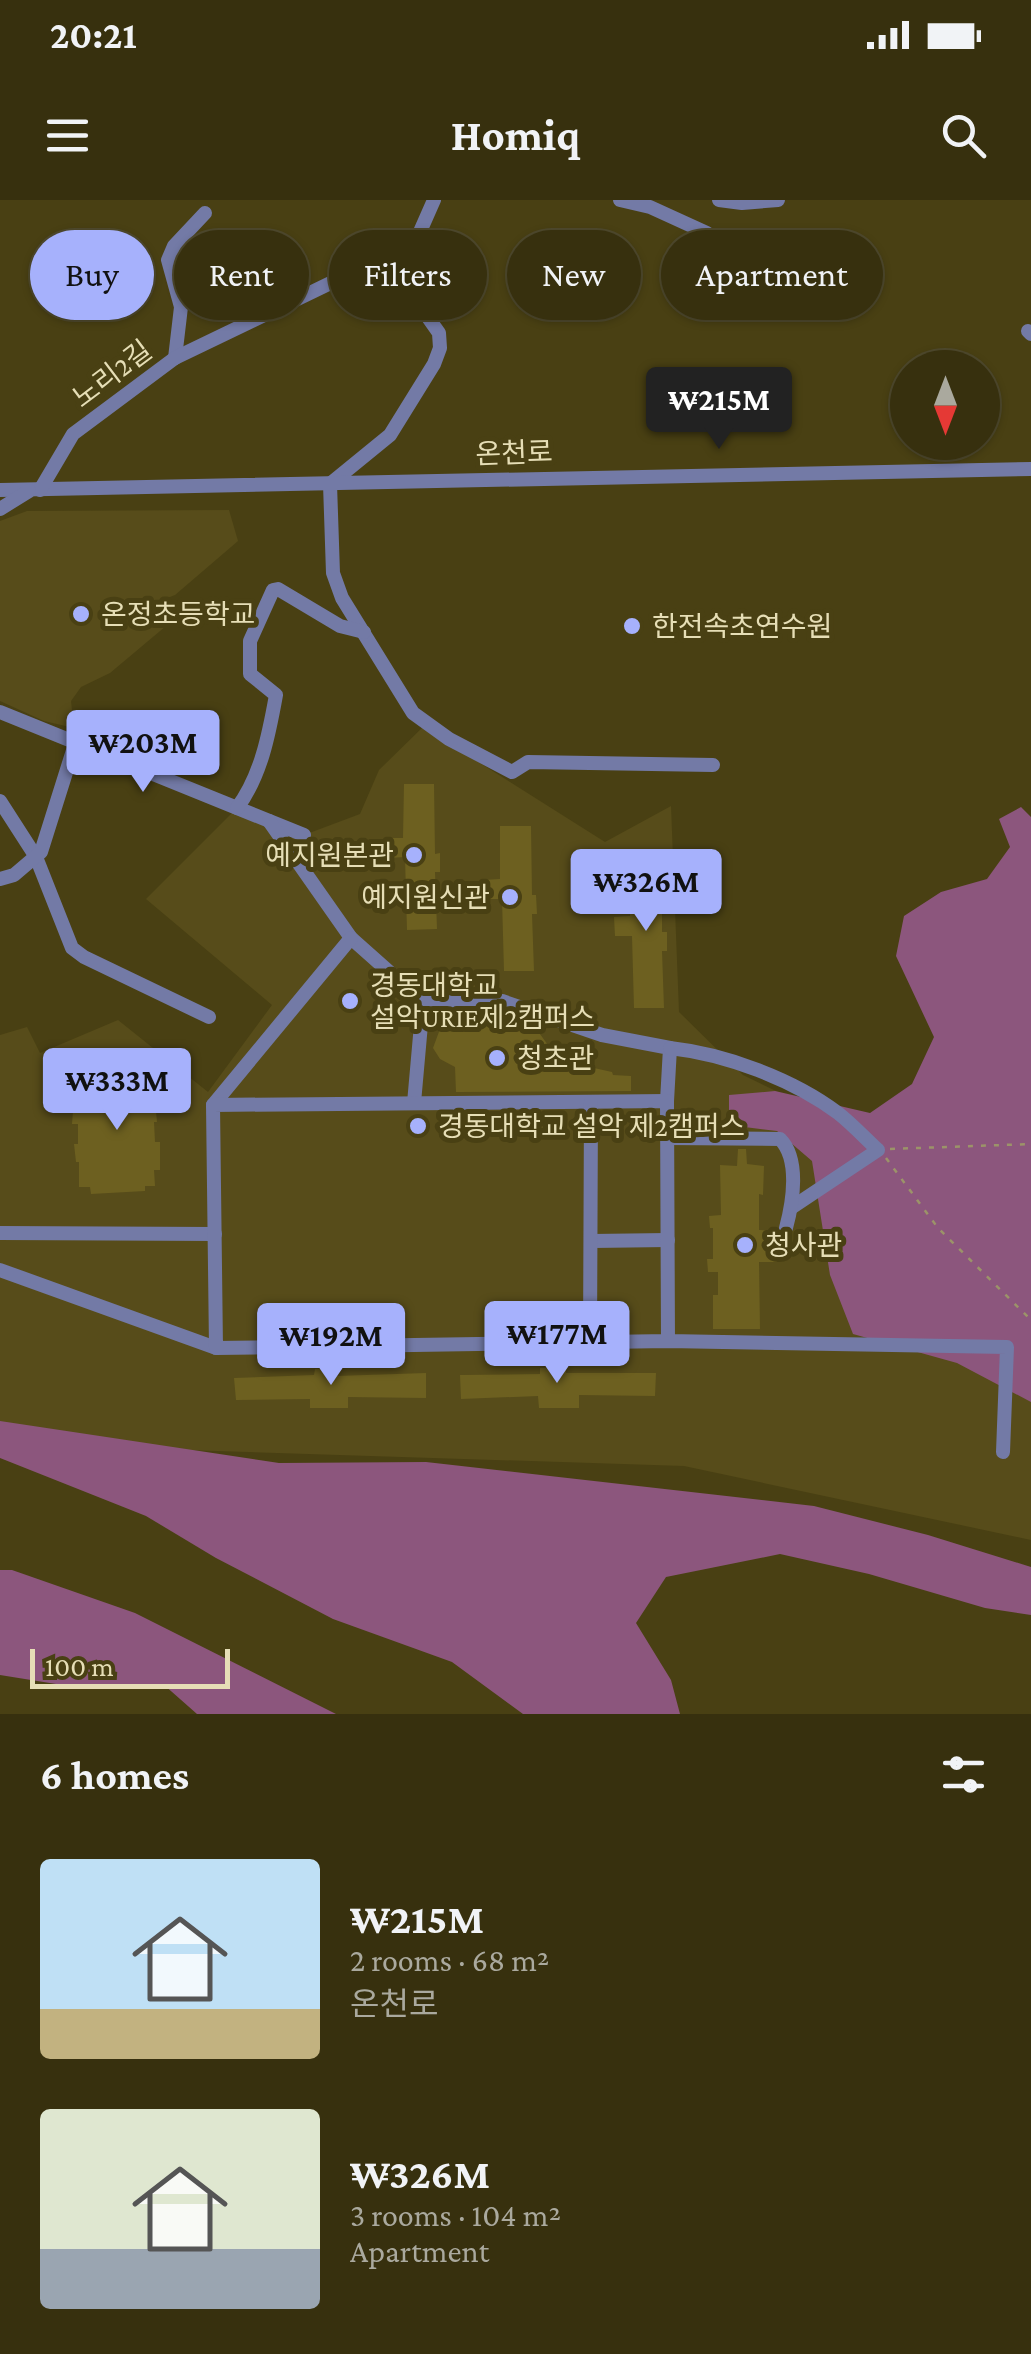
<!DOCTYPE html>
<meta charset="utf-8">
<style>
:root{--surface:#37300e;--page:#423c1c;--text:#f1f3f6;--muted:#aaa99e;--line:#514b2e;--accent:#a6b1fc}
body{margin:0;font-family:"Crimson Pro","Noto Sans KR",serif;background:var(--page);color:var(--text);height:100vh;display:flex;flex-direction:column;font-size:38px;white-space:nowrap}
*{box-sizing:border-box;margin:0}
p{font-size:32px;color:var(--muted)}
.icon{flex:none;width:55px;height:55px;fill:none;stroke:currentColor;stroke-width:2;stroke-linecap:round;stroke-linejoin:round}
.map{position:relative;height:1514px;overflow:hidden}
.panel{display:flex;flex-direction:column;background:var(--surface);flex:1}
.panel>*{flex:none}
.top-card{position:absolute;left:30px;top:30px;width:972px;height:90px;display:flex;gap:20px}
.needle{width:65px;rotate:180deg}
.controls{position:absolute;left:890px;top:150px;display:grid;gap:20px}
.controls a{display:grid;place-items:center;width:110px;height:110px;border-radius:50%;background:var(--surface);box-shadow:0 2px 8px #0004,0 0 0 2px var(--line);font-size:50px}
.scale{position:absolute;left:30px;bottom:25px;width:200px;box-sizing:border-box;padding-left:10px;border:5px solid #e6deb6;border-top:0;font-size:28px;line-height:35px;white-space:nowrap;color:#e6deb6;-webkit-text-stroke:8px #494013;paint-order:stroke}
.price{position:absolute;translate:-50% -85px;padding:0 22px;border-radius:10px;background:var(--accent);color:#111;font-size:32px;line-height:65px;filter:drop-shadow(0 2px 5px #0008)}
.price::after{content:'';position:absolute;left:50%;top:60px;width:30px;height:22px;margin-left:-15px;background:inherit;clip-path:polygon(0 0,100% 0,50% 100%)}
.price.on{background:#222;color:#fff}
ul{padding:0;list-style:none}
li{display:flex;align-items:center;gap:30px;height:250px;padding:0 40px}
li span{display:grid;place-items:center;flex:none;width:280px;height:200px;border-radius:10px;color:#555}
li>.icon{margin-inline-start:auto}
span .icon{width:120px;height:120px;fill:#fffc;stroke-width:1}
li b{font-size:42px}
h2{display:flex;justify-content:space-between;align-items:center;height:120px;padding:0 40px;font-size:42px}
.chip{padding:0 35px;border-radius:45px;background:var(--surface);box-shadow:0 2px 8px #0004,0 0 0 2px var(--line);font-size:35px;line-height:90px}
.chip.on{background:var(--accent);color:#111}
.status{display:flex;justify-content:space-between;align-items:center;height:70px;padding:0 50px;background:var(--surface);direction:ltr}
.status svg{height:28px;fill:currentColor}
header{display:flex;justify-content:space-between;align-items:center;height:130px;padding:0 40px;background:var(--surface);font-size:45px;font-weight:700}
.map>svg:first-child{display:block}
.built{fill:#574c1a}
.green{fill:#8c567d}
.building{fill:#6d6020}
.lines{fill:none;stroke-linecap:round;stroke-linejoin:round}
.path{stroke:#9c9369;stroke-width:2.5;stroke-dasharray:5 8;stroke-linecap:butt}
.minor{stroke:#737aa6;stroke-width:14}
.poi-dot{fill:#a6b1fc;stroke:#494013;stroke-width:4}
.labels{text-anchor:middle;dominant-baseline:central;stroke-width:10;stroke-linejoin:round;paint-order:stroke}
.street-label{font-size:28px;fill:#e6deb6;stroke:#494013}
.poi-label{font-size:28px;fill:#e6deb6;stroke:#494013;text-anchor:start}
</style>
<div class="status"><b>20:21</b><svg viewBox="0 0 49 12"><path d="M0 12V9h3v3zM5 12V6h3v6zM10 12V3h3v9zM15 12V0h3v12zM26 1h20v11H26zM47 4h2v5h-2z"/></svg></div>
<header><svg class="icon" aria-label="menu" viewBox="0 0 24 24"><path d="M4 6h16M4 12h16M4 18h16"/></svg>Homiq<svg class="icon" aria-label="search" viewBox="0 0 24 24"><circle cx="10" cy="10" r="6"/><path d="M15 15l6 6"/></svg></header>
<div class="map">
<svg width="1031" height="1514" viewBox="0 0 1031 1514">
<rect width="100%" height="100%" fill="#494013"/>
<!-- built -->
<g class="built">
<path d="M229 310 238 341 175 395 157 402 166 426 110 473 81 487 71 501 74 528 44 521 0 501V321L27 311Z"/>
<path d="M423 527 605 642 671 606 679 812 743 875 813 909 1031 1132V1340L684 1266 0 1244V835L27 827 40 853 118 820 208 892 272 805 146 699 237 608 304 635 360 614 379 570Z"/>
</g>
<!-- green -->
<g class="green">
<path d="M1021 607 1031 617V1202L957 1163 853 1134 830 1075 812 961 777 931 729 925V895L775 891 870 913 912 884 934 837 896 756 904 716 941 692 987 679 1010 647 999 619Z"/>
<path d="M0 1221 279 1263 426 1262 814 1306 928 1335 1031 1367V1415L985 1408 869 1374 780 1354 666 1377 636 1423 671 1480 680 1514H523L452 1462 333 1419 216 1358 146 1316 0 1258Z"/>
<path d="M0 1370H12L135 1413 336 1514H197L163 1484 87 1489 0 1475Z"/>
</g>
<!-- building -->
<g class="building">
<path d="M404 584H434L435 654 440 653V672H435L437 729 407 730 405 657 388 658 387 638H403Z"/>
<path d="M500 626H531L532 695H536L537 714H532L534 771H504L502 699H485L484 680 500 679Z"/>
<path d="M631 663H662V732H667V751H662L664 808H634L632 736H615L614 717 630 716Z"/>
<path d="M506 821V829L537 830 556 856 557 869 594 868 612 872 613 875 631 876V891L456 892 455 867 440 859 433 848 440 829 450 822Z"/>
<path d="M111 871 145 874 152 878V883H159L160 901H155L157 922H154L155 942H160V970H154L155 986H145V991L91 994 90 987H79V962H76L74 944H78V924H72L75 886Z"/>
<path d="M738 949H746L747 964 764 966 763 995 759 994V1030L776 1031 777 1062H759L760 1129H713V1095H718V1072H708L707 1059H713V1028H710L709 1016 721 1015 720 965 737 966Z"/>
<path d="M566 1167V1173H656L655 1196 579 1195V1208H539L538 1196 461 1199 460 1175 540 1174V1168Z"/>
<path d="M336 1168V1176L426 1173V1198L348 1197V1208H310V1199L236 1200 234 1178 314 1175 315 1169Z"/>
</g>
<g class="lines">
<!-- path -->
<g class="path">
<path d="M890 949 1031 944"/>
<path d="M886 958 938 1028 1031 1120"/>
</g>
<!-- minor -->
<g class="minor">
<path d="M620 0 650 7 707 33"/>
<path d="M719 0 742 3 778 0"/>
<path d="M415 99 439 133 440 148 434 164 390 235 330 284 333 373 342 398 413 513 449 539 512 572 528 562 713 565"/>
<path d="M1028 131 1031 134"/>
<path d="M175 158 181 107 168 60 174 46 205 13"/>
<path d="M0 290 1031 269"/>
<path d="M40 290 73 234 175 158 401 49 419 34 434 0"/>
<path d="M0 309 29 291"/>
<path d="M0 512 304 635"/>
<path d="M0 601 36 657 72 748 84 757 209 817"/>
<path d="M237 608C261 576 269 534 276 495L250 474V441L273 390 278 389 340 426 364 432"/>
<path d="M269 621 351 738 423 802 414 903"/>
<path d="M0 679 14 675 41 652 75 544"/>
<path d="M423 802 502 801 602 835 670 848 667 901"/>
<path d="M670 848C725 854 793 879 838 913 852 924 865 938 878 950L791 1008"/>
<path d="M213 905 351 738"/>
<path d="M668 938 780 939C800 959 793 1002 786 1028"/>
<path d="M0 1033 215 1034"/>
<path d="M592 1041 668 1040"/>
<path d="M0 1070 216 1148"/>
<path d="M668 1141 667 901 213 905 216 1148 668 1141 1007 1147 1003 1252"/>
<path d="M590 1143 591 902"/>
</g>
</g>
<!-- markers -->
<g class="poi-dot">
<circle cx="81" cy="414" r="10"/>
<circle cx="632" cy="426" r="10"/>
<circle cx="414" cy="655" r="10"/>
<circle cx="510" cy="697" r="10"/>
<circle cx="350" cy="801" r="10"/>
<circle cx="497" cy="858" r="10"/>
<circle cx="418" cy="926" r="10"/>
<circle cx="745" cy="1045" r="10"/>
</g>
<g class="labels">
<!-- street labels -->
<g class="street-label">
<text transform="translate(112 174) rotate(-37)">노리2길</text>
<text transform="translate(514 253) rotate(-2)">온천로</text>
</g>
<!-- poi labels -->
<g class="poi-label">
<text x="101" y="414">온정초등학교</text>
<text x="652" y="426">한전속초연수원</text>
<text x="394" y="655" text-anchor="end">예지원본관</text>
<text x="490" y="697" text-anchor="end">예지원신관</text>
<text x="370" y="785">경동대학교<tspan x="370" dy="32">설악URIE제2캠퍼스</tspan></text>
<text x="517" y="858">청초관</text>
<text x="438" y="926">경동대학교 설악 제2캠퍼스</text>
<text x="765" y="1045">청사관</text>
</g>
</g>
</svg>
<div class="controls">
<a><svg class="needle" viewBox="-14 -14 28 28"><path d="M0-13l5 13h-10z" fill="#e53935"/><path d="M0 13l5-13h-10z" fill="#aaa99e"/></svg></a>
</div>
<div class="scale">100 m</div>
<b class="price on" style="left:719px;top:252px">₩215M</b>
<b class="price" style="left:143px;top:595px">₩203M</b>
<b class="price" style="left:646px;top:734px">₩326M</b>
<b class="price" style="left:117px;top:933px">₩333M</b>
<b class="price" style="left:557px;top:1186px">₩177M</b>
<b class="price" style="left:331px;top:1188px">₩192M</b>
<div class="top-card">
<a class="chip on">Buy</a>
<a class="chip">Rent</a>
<a class="chip">Filters</a>
<a class="chip">New</a>
<a class="chip">Apartment</a>
</div>
</div>
<section class="panel">
<h2>6 homes<svg class="icon" aria-label="filters" viewBox="0 0 24 24"><path d="M4 7h16M4 17h16"/><circle cx="9" cy="7" r="2"/><circle cx="15" cy="17" r="2"/></svg></h2>
<ul>
<li><span style="background:linear-gradient(#bfe0f5 75%,#c2b280 0)"><svg class="icon" aria-label="home" viewBox="0 0 24 24"><path d="M3 11l9-7 9 7M6 9v11h12V9"/></svg></span><div><b>₩215M</b><p>2 rooms · 68 m²</p><p>온천로</p></div></li>
<li><span style="background:linear-gradient(#dfe7d0 70%,#9aa5b1 0)"><svg class="icon" aria-label="home" viewBox="0 0 24 24"><path d="M3 11l9-7 9 7M6 9v11h12V9"/></svg></span><div><b>₩326M</b><p>3 rooms · 104 m²</p><p>Apartment</p></div></li>
</ul>
</section>
